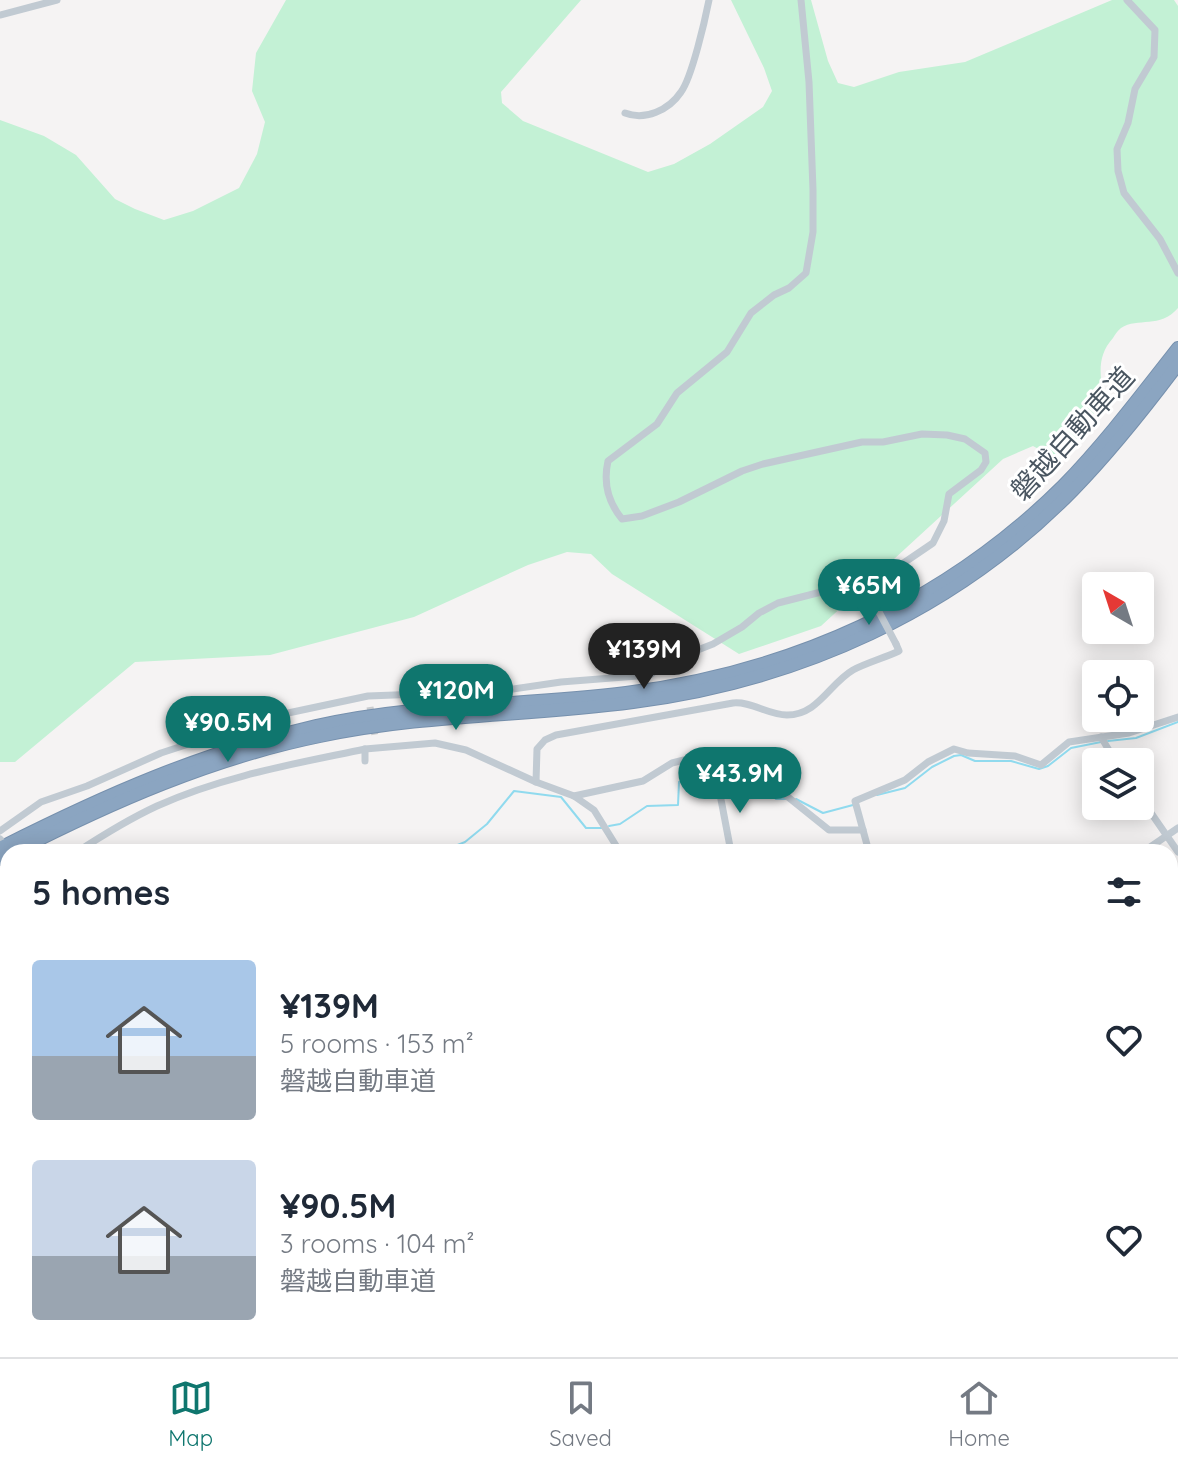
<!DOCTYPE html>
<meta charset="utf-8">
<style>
:root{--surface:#fff;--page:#f6f6f7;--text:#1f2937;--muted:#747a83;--line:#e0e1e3;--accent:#0f766e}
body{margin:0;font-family:Quicksand,"Noto Sans JP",sans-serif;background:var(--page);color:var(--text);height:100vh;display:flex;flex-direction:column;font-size:30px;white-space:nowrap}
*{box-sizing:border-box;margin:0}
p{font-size:26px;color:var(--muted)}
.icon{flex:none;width:44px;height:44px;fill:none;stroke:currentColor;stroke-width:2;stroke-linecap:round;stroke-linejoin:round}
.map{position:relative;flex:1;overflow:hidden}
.details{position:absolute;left:0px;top:844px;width:1178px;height:514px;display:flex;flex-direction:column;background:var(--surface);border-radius:24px 24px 0 0;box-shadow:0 4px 20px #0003}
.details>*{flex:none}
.needle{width:52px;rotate:321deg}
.tools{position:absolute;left:1082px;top:572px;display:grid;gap:16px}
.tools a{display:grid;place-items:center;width:72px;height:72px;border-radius:8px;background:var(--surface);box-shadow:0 4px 20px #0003;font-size:40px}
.price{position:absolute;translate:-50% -68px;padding:0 18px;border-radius:28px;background:var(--accent);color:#fff;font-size:26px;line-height:52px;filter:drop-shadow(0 2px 4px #0008)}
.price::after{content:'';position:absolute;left:50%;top:48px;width:24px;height:18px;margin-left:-12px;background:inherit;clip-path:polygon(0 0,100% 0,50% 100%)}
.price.current{background:#222;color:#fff}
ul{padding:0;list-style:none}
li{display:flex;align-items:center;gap:24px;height:200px;padding:0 32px}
li span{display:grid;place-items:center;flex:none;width:224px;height:160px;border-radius:8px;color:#555}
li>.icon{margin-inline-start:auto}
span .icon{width:96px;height:96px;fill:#fffc;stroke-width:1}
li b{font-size:34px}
h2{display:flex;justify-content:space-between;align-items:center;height:96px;padding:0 32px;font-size:34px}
.menu{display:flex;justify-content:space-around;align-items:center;height:112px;border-top:2px solid var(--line);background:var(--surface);font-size:22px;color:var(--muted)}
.menu a{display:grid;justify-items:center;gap:4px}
.menu .current{color:var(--accent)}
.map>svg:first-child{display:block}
.green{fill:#c3f1d5}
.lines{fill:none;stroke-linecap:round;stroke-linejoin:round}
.stream{stroke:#90daee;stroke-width:2}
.river{stroke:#90daee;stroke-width:12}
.street-tunnel{stroke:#caccce;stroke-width:7;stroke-dasharray:7 3.5;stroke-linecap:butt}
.highway-casing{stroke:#7690ad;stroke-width:14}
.street{stroke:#c1cad2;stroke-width:7}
.highway{stroke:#8ba5c1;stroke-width:12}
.street-bridge{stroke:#c1cad2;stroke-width:7}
.labels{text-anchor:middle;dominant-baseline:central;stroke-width:6;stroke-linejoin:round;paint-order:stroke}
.street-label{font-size:28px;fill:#4a5661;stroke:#fff}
</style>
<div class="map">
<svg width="1178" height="1357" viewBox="0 0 1178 1357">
<rect width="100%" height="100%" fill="#f5f3f3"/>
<!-- green -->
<path class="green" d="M286 0H581L501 92 502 103 523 121 648 172 674 164 710 144 763 107 772 91 764 68 731 0H811L828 61 838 83 854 87 899 72 965 62 1112 0H1174L1178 6V308C1160 329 1138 317 1121 328 1117 331 1115 335 1113 338 1094 359 1101 383 1107 409L1060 461 1033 446 1003 459 821 626 739 654 612 574 591 554 567 552 528 565 414 617 270 655 135 662 15 762H0V120L44 136 76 155 115 199 135 209 164 220 193 211 239 188 257 154 265 122 252 91 256 53Z"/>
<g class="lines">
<!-- stream -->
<g class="stream">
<path d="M1108 741 1136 738 1178 722"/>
<path d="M721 786 739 793 768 791 776 799H786"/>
<path d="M877 795 905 788 932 767 954 756 961 755 975 761H1011L1039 769 1048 766 1071 748 1101 742"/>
<path d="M796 799 823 813 853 805"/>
<path d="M609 826 620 824 647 806 678 805 679 782 700 775 715 782"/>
<path d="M198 852 213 849 304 848 326 852"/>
<path d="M440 852 465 842 487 824 514 791 561 797 586 828H603"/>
<path d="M0 882 8 885"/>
</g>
<!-- river -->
<path class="river" d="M0 901 8 907"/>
<!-- street-tunnel -->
<path class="street-tunnel" d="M370 707 375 736"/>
<defs>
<g id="highway">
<path d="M0 848C105 795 200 753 316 726 418 703 523 706 626 693 791 672 944 604 1063 486 1105 443 1141 395 1178 348"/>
<path d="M14 852C112 802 212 758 320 736 423 714 528 716 633 702 798 681 955 611 1073 490 1111 451 1145 408 1178 364"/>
<path d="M0 859 8 855"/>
</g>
</defs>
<!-- highway casing -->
<use href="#highway" class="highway-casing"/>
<!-- street -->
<g class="street">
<path d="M1127 0 1155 30 1154 57 1135 89 1128 123 1117 149 1118 171 1124 193 1160 239 1178 273"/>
<path d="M0 15 57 0"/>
<path d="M625 113C645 121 669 110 681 92 692 77 705 20 709 0"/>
<path d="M1101 737 1116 762"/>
<path d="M365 749 435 743 466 750 536 782 574 796 594 810 620 852"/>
<path d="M720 780 719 789 731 852"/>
<path d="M536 782 537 749 545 740 556 735 733 703C751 701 768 715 787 715 818 715 829 684 853 670 866 663 884 658 899 651L896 644"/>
<path d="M574 796 643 781 672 763 684 760 730 784 778 789 829 830H863"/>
<path d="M1140 797 1178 852"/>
<path d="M0 831 41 802 87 786 161 753 274 716 368 696 499 691 561 682 650 675 667 662 713 644 742 627 759 613 778 603 825 591 853 596 858 594 933 543 944 521 949 494 981 470 986 462 985 453 965 439 947 435 922 434 883 442H862L763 464 742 471 679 502 642 516 622 519C608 502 603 483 608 461L657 424 677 393 727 352 751 313 774 295 789 288 806 273 813 232V190L809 82 801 0"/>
<path d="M0 839 1 840"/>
<path d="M77 852C103 835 129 819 157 806 223 776 294 764 365 749V761"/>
<path d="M869 852 855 801 905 780 928 762 954 749 968 753 1015 756 1041 765 1069 742 1129 733 1178 717"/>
<path d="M1004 852 1011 849 1018 852"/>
<path d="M1143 852 1178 828"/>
<path d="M8 928V945"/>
<path d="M1170 1061 1178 1059"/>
<path d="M1170 1164 1178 1160"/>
<path d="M0 1179 8 1180"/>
<path d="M755 1350 760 1357"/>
<path d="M1068 1350 1072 1357"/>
<path d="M53 1357 62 1350"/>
<path d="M600 1357 601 1350"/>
</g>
<!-- highway -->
<use href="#highway" class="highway"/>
<!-- street-bridge -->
<path class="street-bridge" d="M870 595 896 644"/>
</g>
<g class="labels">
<!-- street labels -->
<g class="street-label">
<text transform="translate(1072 433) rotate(-48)">磐越自動車道</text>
</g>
</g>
</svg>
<div class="tools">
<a><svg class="needle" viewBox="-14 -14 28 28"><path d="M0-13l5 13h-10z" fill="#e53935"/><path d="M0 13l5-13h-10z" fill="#747a83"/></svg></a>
<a><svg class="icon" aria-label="locate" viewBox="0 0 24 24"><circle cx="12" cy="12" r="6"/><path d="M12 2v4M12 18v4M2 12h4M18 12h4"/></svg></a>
<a><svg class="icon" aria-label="layers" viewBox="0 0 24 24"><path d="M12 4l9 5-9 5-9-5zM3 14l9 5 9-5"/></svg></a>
</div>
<b class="price" style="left:869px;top:627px">¥65M</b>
<b class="price current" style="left:644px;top:691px">¥139M</b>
<b class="price" style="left:456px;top:732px">¥120M</b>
<b class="price" style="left:228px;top:764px">¥90.5M</b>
<b class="price" style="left:740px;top:815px">¥43.9M</b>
<section class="details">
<h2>5 homes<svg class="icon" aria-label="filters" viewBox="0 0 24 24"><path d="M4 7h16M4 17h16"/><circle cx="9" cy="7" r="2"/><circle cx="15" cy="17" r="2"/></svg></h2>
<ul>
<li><span style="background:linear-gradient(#a9c7e8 60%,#9aa5b1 0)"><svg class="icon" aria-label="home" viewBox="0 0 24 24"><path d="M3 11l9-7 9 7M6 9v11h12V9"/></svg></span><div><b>¥139M</b><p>5 rooms · 153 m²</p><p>磐越自動車道</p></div><svg class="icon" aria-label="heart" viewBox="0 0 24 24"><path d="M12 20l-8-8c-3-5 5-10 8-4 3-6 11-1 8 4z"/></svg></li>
<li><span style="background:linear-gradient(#c9d6e8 60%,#9aa5b1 0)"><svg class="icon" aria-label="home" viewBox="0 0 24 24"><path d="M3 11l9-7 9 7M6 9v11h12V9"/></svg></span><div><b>¥90.5M</b><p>3 rooms · 104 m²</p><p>磐越自動車道</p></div><svg class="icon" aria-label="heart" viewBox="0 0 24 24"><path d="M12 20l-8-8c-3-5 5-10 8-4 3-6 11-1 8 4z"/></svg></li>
</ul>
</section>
</div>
<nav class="menu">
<a class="current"><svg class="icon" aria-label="map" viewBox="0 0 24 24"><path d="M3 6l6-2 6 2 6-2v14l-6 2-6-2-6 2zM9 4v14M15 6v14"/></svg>Map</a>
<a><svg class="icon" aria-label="saved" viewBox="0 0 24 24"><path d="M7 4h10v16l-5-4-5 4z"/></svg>Saved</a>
<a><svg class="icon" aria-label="home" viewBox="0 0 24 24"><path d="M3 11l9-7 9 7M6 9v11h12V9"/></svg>Home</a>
</nav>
